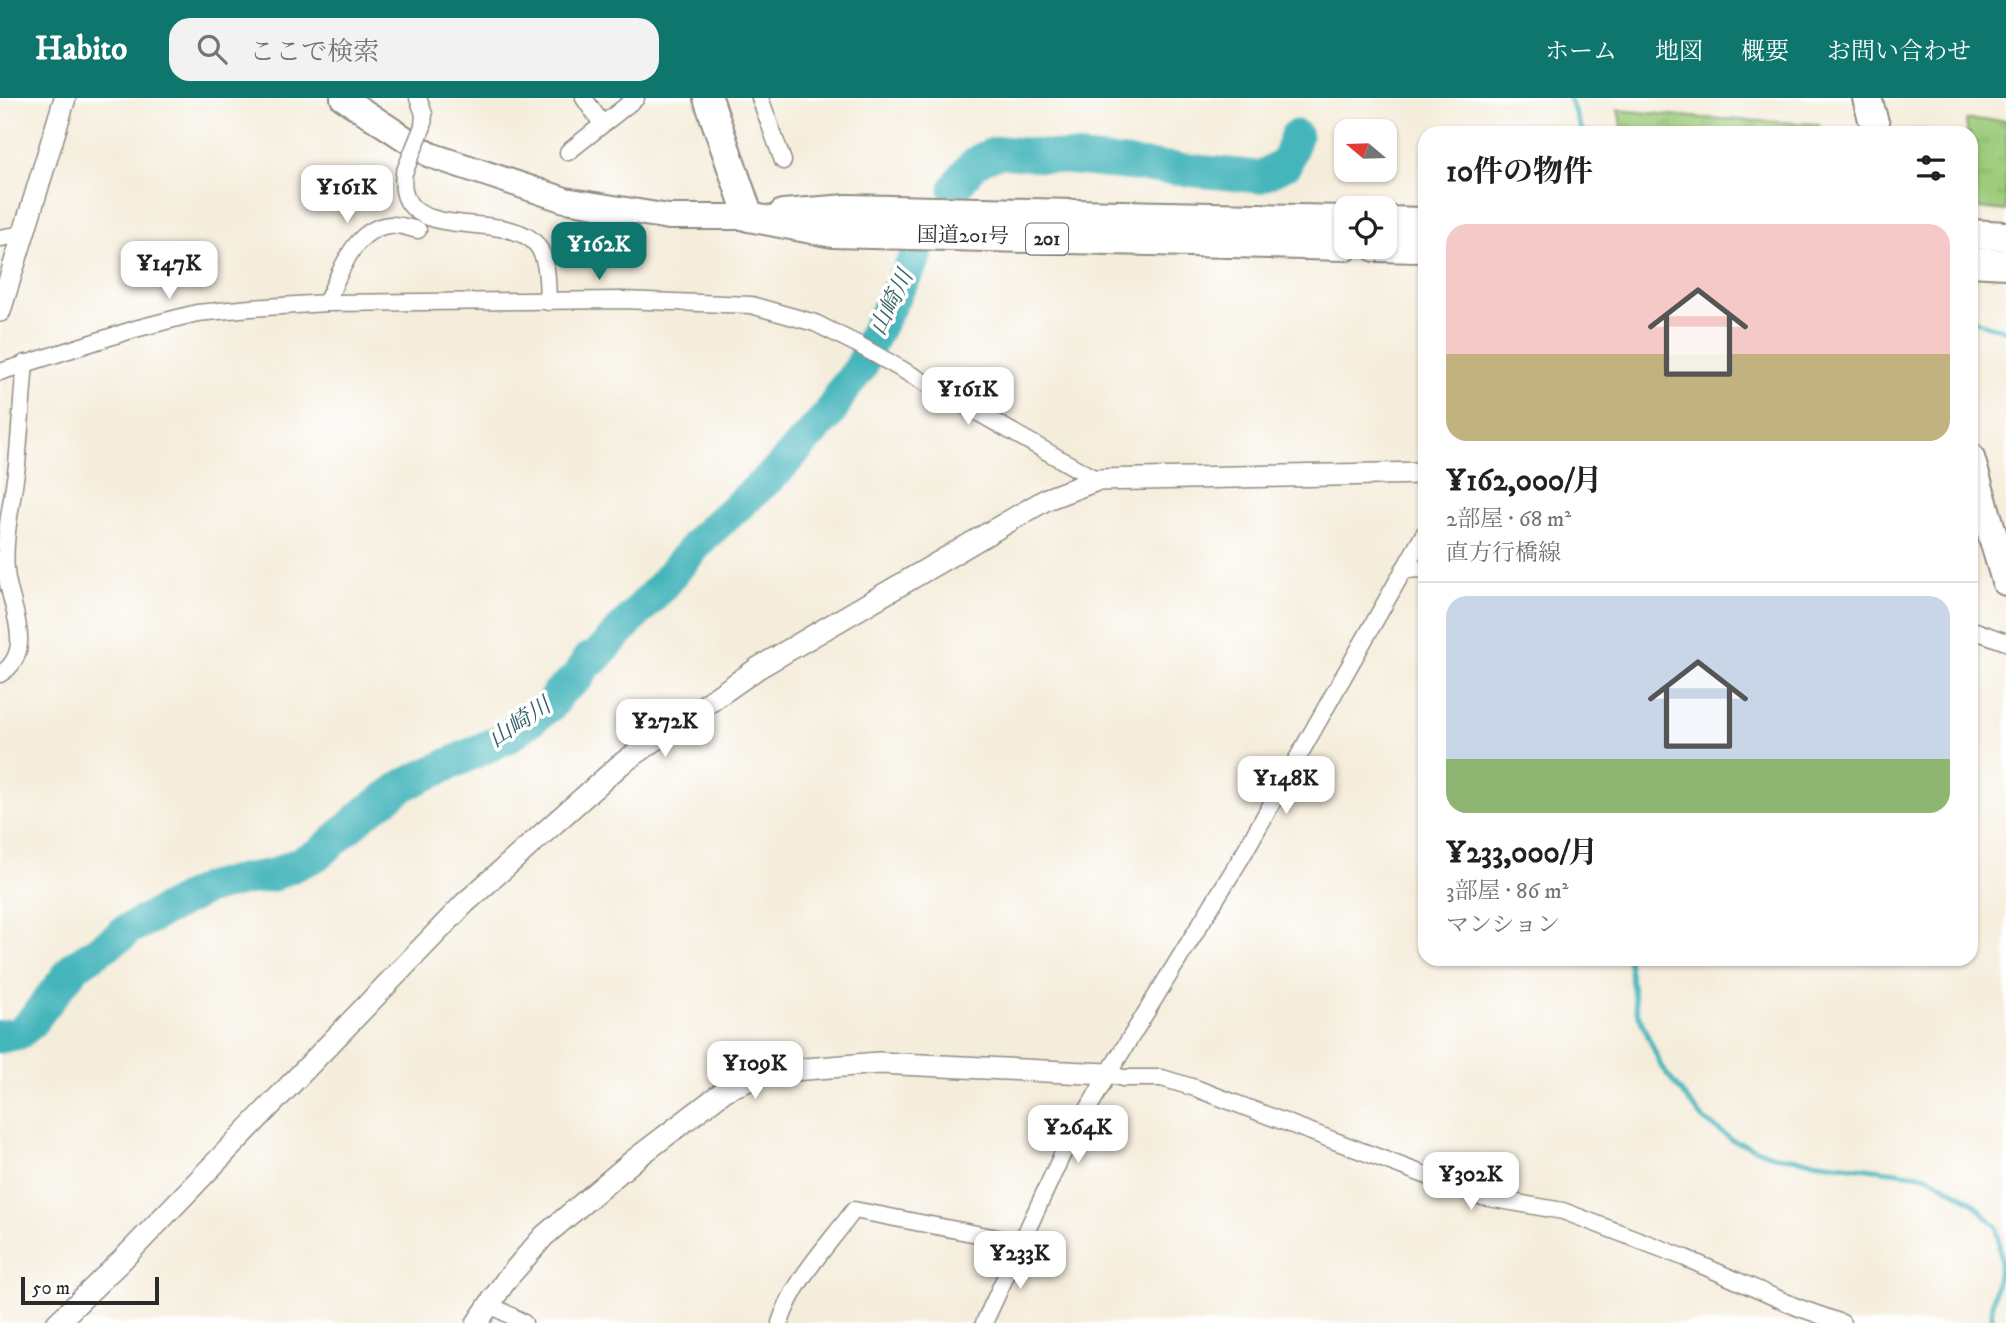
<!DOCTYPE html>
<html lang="ja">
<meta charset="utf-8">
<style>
:root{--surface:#fff;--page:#f2f2f2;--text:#202124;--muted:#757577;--line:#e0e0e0;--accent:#0f766e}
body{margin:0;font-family:"IM FELL DW Pica","Noto Serif JP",serif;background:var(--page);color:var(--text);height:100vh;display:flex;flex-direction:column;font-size:26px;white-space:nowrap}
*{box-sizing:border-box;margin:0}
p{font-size:23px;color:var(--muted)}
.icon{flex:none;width:38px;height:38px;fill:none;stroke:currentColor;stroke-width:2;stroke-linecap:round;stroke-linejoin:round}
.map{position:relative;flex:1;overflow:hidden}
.details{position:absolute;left:1418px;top:28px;width:560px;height:840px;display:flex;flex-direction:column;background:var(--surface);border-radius:21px;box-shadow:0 2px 5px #0004}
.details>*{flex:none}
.needle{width:46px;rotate:289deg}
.controls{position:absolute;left:1334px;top:21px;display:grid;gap:14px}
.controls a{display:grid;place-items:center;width:63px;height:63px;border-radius:14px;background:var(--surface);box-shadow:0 2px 5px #0004;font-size:35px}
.scale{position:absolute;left:21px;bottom:18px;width:138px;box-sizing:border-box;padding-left:7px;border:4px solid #2b2b2b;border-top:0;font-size:19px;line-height:24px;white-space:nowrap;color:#2b2b2b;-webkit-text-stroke:5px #fff;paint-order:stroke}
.price{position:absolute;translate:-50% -60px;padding:0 16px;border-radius:14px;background:#fff;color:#222;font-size:23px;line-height:46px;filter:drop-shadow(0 2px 4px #0008)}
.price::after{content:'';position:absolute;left:50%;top:42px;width:21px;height:16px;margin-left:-10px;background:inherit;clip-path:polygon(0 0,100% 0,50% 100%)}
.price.active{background:var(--accent);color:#fff}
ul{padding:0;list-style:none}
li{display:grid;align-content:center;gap:14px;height:371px;padding:0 28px}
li+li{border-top:2px solid var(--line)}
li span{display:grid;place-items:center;height:217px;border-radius:21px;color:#555}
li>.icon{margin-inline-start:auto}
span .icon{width:126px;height:126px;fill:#fffc;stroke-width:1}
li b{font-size:30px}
h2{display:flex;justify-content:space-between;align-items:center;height:84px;padding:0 28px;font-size:30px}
header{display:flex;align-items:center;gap:42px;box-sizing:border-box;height:98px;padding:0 35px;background:var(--accent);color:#fff}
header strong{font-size:33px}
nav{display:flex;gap:38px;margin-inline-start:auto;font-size:24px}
.search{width:490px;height:63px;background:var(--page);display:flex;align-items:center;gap:18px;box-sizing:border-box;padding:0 24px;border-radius:21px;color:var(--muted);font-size:26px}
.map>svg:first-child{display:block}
.grass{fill:url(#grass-tufts);stroke:#647b52;stroke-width:2}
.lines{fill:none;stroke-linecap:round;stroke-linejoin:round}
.stream{stroke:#45b5bc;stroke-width:5}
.river{stroke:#45b5bc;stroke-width:33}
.street-casing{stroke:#908c83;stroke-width:19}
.secondary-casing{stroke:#908c83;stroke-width:24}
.primary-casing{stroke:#908c83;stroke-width:28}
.highway-casing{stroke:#908c83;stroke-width:32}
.street{stroke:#fff;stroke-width:16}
.secondary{stroke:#fff;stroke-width:21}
.primary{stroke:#fff;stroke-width:24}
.highway{stroke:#fff;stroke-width:28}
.street-bridge-casing{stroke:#908c83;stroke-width:19;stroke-linecap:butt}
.street-bridge{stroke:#fff;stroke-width:16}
.labels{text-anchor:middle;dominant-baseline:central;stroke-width:7;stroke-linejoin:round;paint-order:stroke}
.shield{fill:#fff;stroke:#6b6b6b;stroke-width:2}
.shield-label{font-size:19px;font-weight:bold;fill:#2b2b2b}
.street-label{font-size:21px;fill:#2b2b2b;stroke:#fff}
.water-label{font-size:23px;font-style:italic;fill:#356265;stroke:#fff}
</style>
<header>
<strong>Habito</strong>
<div class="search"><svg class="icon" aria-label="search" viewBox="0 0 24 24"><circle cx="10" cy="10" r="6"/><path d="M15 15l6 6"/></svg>ここで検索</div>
<nav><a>ホーム</a><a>地図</a><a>概要</a><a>お問い合わせ</a></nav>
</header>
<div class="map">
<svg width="2006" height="1225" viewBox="0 0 2006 1225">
<defs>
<pattern id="grass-tufts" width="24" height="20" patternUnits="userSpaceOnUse" patternTransform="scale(1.75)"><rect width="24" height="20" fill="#9dcb7a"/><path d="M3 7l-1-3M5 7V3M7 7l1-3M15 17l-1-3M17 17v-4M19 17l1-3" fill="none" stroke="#87ae6a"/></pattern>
</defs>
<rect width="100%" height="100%" fill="#fff"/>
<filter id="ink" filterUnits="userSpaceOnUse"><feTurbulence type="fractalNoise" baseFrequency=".0143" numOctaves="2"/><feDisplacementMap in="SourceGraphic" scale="14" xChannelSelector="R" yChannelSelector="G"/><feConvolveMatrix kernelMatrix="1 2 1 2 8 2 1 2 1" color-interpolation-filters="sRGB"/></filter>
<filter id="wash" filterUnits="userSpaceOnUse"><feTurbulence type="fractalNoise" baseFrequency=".00686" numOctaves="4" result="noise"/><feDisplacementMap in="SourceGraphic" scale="28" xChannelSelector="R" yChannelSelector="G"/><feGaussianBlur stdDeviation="1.57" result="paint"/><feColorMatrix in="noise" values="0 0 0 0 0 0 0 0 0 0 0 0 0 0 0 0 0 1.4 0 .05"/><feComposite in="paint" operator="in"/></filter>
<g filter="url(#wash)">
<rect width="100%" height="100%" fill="#f5eddb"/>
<!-- grass -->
<g class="grass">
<path d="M1618 12 1703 20 1818 26 1822 35H1623Z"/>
<path d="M1966 22H2006V113L1971 109 1970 35H1967Z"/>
</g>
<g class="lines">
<!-- stream -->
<g class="stream">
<path d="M1569 0 1583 35"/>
<path d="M1970 221 2006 233"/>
<path d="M1628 861 1636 911 1662 970 1703 1021 1732 1042 1775 1058 1928 1078 1971 1103 1997 1129 2001 1162 1992 1207V1225"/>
</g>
<!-- river -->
<g class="river">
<path d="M955 91C969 69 976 59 1002 54L1259 79 1286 66 1296 38"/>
<path d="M0 939 19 935 29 927 75 868 122 837 123 834 205 791 241 782 273 777 319 756 366 714 404 687 508 639 553 605 558 595 579 578 588 561H594L659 491 703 439 777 373 829 316 843 292 861 269 873 239 916 158"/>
</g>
</g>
</g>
<g filter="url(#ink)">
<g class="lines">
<defs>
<g id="street">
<path d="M418 0 424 16 423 28"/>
<path d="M584 0 602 26"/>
<path d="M760 0 783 63"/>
<path d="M568 54 636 0"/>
<path d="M404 75C394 146 496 113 532 142 549 156 547 184 548 204"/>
<path d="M0 140 25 136"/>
<path d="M326 205C340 176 353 130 390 127 399 126 409 130 418 132"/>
<path d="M0 274 135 231 197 215 251 210 326 205 622 202 751 207 815 225 857 246 1097 382"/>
<path d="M1403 472 1424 471"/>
<path d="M1970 531 2006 544"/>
<path d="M0 576C38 554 8 504 6 473 3 438 13 401 17 367 20 333 22 299 25 265"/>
<path d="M1108 976 1123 980H1162L1195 990 1483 1099 1563 1113 1683 1159 1797 1209 1842 1225"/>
<path d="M489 1206 524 1225"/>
<path d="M780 1225C794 1181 827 1149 854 1112L1023 1145"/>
<path d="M984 1225 1062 1057 1108 976 1241 760 1424 436"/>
</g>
<g id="secondary">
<path d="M0 213 65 0"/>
<path d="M57 1225 122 1162 465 805 621 666 758 570 1047 401 1097 382 1424 375"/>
<path d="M477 1225 506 1182 544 1138 634 1062 727 991 769 974 879 965 1108 976"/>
</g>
<path id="primary" d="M343 0 430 57 565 102 669 119H749"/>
<g id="highway">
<path d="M708 0 749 119"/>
<path d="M1867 0 1877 35"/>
<path d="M783 116 847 111 1346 122"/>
<path d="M749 119 833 135 1346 148"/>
<path d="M1384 123 1424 124"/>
<path d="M1970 136 2006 138"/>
<path d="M1375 149 1424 150"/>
<path d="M1970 164 2006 166"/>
<path d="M1970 360 2006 483"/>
</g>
</defs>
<!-- street casing -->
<use href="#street" class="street-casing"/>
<!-- secondary casing -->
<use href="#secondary" class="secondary-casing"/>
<!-- primary casing -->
<use href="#primary" class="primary-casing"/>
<!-- highway casing -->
<use href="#highway" class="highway-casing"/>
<!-- street -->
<use href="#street" class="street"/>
<!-- secondary -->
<use href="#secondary" class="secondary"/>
<!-- primary -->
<use href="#primary" class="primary"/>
<!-- highway -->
<use href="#highway" class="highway"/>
<defs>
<path id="street-bridge" d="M404 75 423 28"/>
</defs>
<!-- street-bridge casing -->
<use href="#street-bridge" class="street-bridge-casing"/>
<!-- street-bridge -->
<use href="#street-bridge" class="street-bridge"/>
</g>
</g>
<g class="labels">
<!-- shield labels -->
<rect class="shield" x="1026" y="125.5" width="42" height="31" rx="5"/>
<g class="shield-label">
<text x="1047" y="141">201</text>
</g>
<!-- street labels -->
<g class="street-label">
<text transform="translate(963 138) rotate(1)">国道201号</text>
</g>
<!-- water labels -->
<g class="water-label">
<text transform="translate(892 205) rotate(-64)">山崎川</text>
<text transform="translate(520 625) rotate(-34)">山崎川</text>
</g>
</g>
</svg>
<div class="controls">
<a><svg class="needle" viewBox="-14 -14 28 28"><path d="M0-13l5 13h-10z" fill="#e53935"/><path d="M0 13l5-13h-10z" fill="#757577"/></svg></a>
<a><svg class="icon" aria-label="locate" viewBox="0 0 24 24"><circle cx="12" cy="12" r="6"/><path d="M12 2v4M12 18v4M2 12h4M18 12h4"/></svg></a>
</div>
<div class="scale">50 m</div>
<b class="price" style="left:347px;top:127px">¥161K</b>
<b class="price active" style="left:599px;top:184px">¥162K</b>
<b class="price" style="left:169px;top:203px">¥147K</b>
<b class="price" style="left:968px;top:329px">¥161K</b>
<b class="price" style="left:665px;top:661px">¥272K</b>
<b class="price" style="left:1286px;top:718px">¥148K</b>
<b class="price" style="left:755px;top:1003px">¥109K</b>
<b class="price" style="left:1078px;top:1067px">¥264K</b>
<b class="price" style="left:1471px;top:1114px">¥302K</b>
<b class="price" style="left:1020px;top:1193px">¥233K</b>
<section class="details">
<h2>10件の物件<svg class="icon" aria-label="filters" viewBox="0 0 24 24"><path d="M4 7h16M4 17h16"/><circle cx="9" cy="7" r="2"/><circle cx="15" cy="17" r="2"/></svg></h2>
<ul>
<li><span style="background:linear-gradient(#f6c9c9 60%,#c2b280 0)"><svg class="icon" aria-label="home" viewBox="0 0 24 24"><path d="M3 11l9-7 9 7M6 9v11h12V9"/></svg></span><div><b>¥162,000/月</b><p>2部屋 · 68 m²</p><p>直方行橋線</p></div></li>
<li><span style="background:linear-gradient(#c9d6e8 75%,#8fb573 0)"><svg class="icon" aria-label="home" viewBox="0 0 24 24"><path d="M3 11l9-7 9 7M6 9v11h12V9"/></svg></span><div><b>¥233,000/月</b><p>3部屋 · 86 m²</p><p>マンション</p></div></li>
</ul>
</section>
</div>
